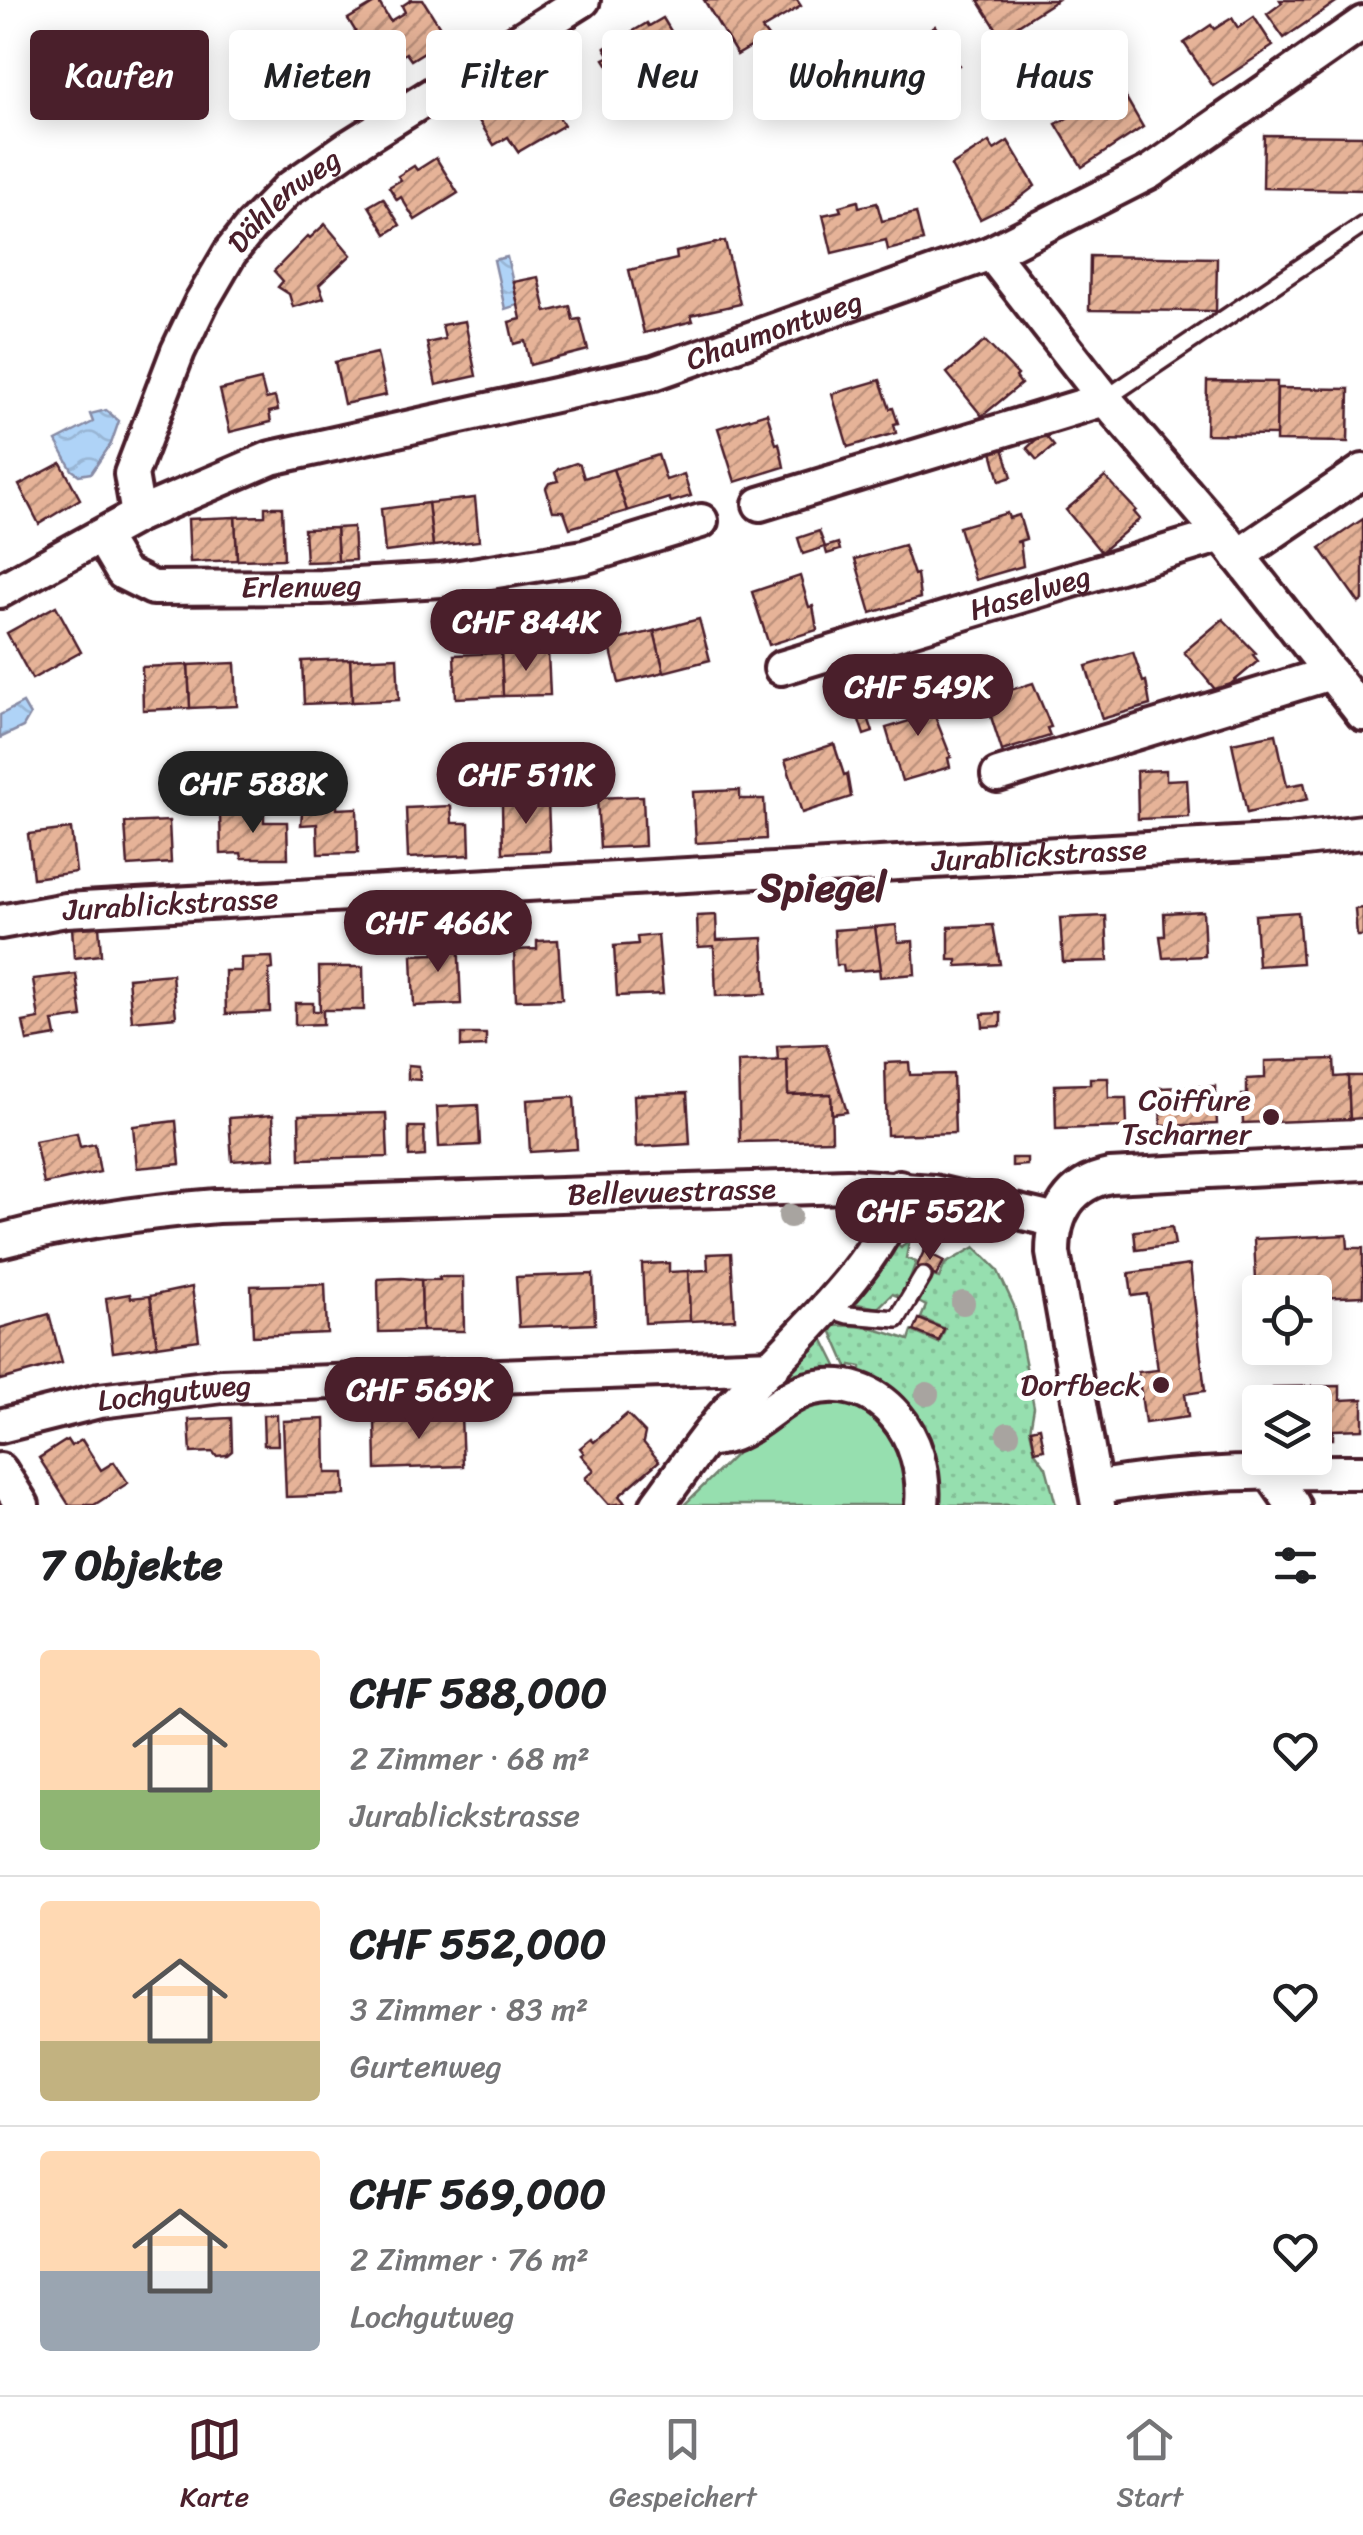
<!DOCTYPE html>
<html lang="de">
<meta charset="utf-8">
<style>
:root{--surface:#fff;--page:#f2f2f2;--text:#202124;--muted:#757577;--line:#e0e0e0;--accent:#4a1f2b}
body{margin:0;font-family:Sriracha,sans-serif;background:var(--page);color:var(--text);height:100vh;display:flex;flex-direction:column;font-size:38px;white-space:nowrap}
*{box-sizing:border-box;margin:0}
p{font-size:32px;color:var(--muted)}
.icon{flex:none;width:55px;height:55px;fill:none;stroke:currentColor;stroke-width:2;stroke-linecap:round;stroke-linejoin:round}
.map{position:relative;height:1505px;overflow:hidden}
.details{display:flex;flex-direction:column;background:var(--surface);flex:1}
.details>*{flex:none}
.banner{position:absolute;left:30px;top:30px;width:1305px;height:90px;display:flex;gap:20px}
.buttons{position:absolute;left:1242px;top:1275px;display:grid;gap:20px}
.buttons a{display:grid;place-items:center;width:90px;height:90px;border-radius:10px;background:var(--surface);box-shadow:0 5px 25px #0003;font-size:50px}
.price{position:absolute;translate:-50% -85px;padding:0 22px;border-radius:35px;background:var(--accent);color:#fff;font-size:32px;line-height:65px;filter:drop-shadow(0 2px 5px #0008)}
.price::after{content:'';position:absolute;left:50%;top:60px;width:30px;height:22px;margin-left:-15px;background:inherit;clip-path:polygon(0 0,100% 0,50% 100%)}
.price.current{background:#222;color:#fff}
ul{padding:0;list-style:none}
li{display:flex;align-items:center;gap:30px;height:250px;padding:0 40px}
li+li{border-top:2px solid var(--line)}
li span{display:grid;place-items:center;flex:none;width:280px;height:200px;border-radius:10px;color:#555}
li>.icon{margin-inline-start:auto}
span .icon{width:120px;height:120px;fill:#fffc;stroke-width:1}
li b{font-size:42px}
h2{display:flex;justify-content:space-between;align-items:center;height:120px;padding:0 40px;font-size:42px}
.tag{padding:0 35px;border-radius:10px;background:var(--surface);box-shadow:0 5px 25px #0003;font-size:35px;line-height:90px}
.tag.current{background:var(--accent);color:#fff}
.tabs{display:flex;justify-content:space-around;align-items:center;height:140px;border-top:2px solid var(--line);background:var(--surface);font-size:28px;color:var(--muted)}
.tabs a{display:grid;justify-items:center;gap:5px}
.tabs .current{color:var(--accent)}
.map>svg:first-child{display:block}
.grass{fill:url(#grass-dots);stroke:#707f6d;stroke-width:2.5}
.green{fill:#96dfaf;stroke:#707f6d;stroke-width:2.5}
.water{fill:url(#water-waves);stroke:#878ba5;stroke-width:2.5}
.building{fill:url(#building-hatch);stroke:#4a1f2b;stroke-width:2.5}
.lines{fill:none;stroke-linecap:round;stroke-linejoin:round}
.lane-casing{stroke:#4a1f2b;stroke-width:22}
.street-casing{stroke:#4a1f2b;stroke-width:40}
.lane{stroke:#fff;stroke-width:15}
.street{stroke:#fff;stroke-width:32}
.tree{fill:#a8a4a0}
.poi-dot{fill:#4a1f2b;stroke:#fff;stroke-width:4}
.labels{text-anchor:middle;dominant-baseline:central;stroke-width:10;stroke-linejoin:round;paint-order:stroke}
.street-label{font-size:30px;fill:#4a1f2b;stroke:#fff}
.poi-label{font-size:30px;fill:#4a1f2b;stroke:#fff;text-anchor:end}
.district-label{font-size:40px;font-weight:bold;fill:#4a1f2b;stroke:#fff}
</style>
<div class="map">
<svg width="1363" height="1505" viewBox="0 0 1363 1505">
<defs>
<pattern id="grass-dots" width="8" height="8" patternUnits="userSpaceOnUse" patternTransform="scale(2.5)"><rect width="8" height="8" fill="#96dfaf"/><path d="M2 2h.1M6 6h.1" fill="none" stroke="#83bf97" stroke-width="1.8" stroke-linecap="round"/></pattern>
<pattern id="water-waves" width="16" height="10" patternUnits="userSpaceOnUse" patternTransform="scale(2.5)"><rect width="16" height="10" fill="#afd3f7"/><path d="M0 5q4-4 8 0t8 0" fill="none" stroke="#98b5d4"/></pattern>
<pattern id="building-hatch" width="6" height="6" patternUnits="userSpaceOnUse" patternTransform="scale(2.5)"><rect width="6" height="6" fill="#e6b398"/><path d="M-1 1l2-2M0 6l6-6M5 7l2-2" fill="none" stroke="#bc917c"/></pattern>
</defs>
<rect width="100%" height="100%" fill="#fff"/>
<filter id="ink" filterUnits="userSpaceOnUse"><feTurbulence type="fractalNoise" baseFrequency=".01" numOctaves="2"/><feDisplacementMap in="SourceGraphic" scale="20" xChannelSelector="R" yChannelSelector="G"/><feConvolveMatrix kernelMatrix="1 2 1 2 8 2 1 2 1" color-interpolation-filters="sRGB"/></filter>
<g filter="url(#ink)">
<!-- grass -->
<g class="grass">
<path d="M910 1238 906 1258 916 1262 903 1298 892 1294 878 1308 857 1304 855 1295 895 1242 901 1248Z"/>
<path d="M975 1247 997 1269 1014 1306 1034 1407 1030 1430 1035 1452 1046 1467 1056 1505H933L861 1374V1367L851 1365 849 1371 832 1332 833 1326C861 1323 883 1331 909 1340L912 1331 939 1343 945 1329 921 1318 926 1306 915 1300 930 1275 939 1278 945 1264Z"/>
<path d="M822 1336 840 1372 743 1412Z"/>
</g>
<!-- green -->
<path class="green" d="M830 1399C908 1418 900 1432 910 1505H684L746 1444 794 1408Z"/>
<!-- water -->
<g class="water">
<path d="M507 257 518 305 505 309 494 260Z"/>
<path d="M106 410 119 421 111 444 91 473 79 475 72 470 56 441 93 422 90 414Z"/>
<path d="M23 703 30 715 23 727 0 738V715Z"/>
</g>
<!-- building -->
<g class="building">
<path d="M411 0H423L447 38 411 60 406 53 379 70 348 19 378 1 390 21 405 12 402 6Z"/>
<path d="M704 0H797L801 6 762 29 768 37 737 55Z"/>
<path d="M978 0H1057L1001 36Z"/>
<path d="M1280 0H1339L1284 38 1267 14 1282 3Z"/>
<path d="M1254 17 1273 46 1213 86 1184 43 1211 25 1214 29 1232 18 1238 28Z"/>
<path d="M663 18 680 46 666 54 671 61 628 86 617 68 612 72 604 59 610 56 605 48 647 23 649 26Z"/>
<path d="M935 26 959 65 914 93 889 53Z"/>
<path d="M1037 74 1049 94 1042 98 1047 105 1034 113 1018 85Z"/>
<path d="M541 88 564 125 518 152 508 137 494 145 476 116 491 108 496 116Z"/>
<path d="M1121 89 1143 127 1082 167 1056 124Z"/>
<path d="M1264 135 1363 136V190L1263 188Z"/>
<path d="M1008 141 1035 186 1013 203 980 219 951 166 989 142 994 150Z"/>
<path d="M436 158 458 193 415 220 401 197 397 200 389 187 401 180 398 176 414 166 417 170Z"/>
<path d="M383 198 400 225 386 234 369 206Z"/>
<path d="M858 201 859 207 877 203 882 221 916 213 923 241 888 250 886 240 832 253 823 215 841 211 839 206Z"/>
<path d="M325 224 351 255 319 285 324 298 293 307 289 294 278 287 283 281 274 271 308 236 310 238Z"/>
<path d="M725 241 740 304 691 315 693 321 644 333 629 270 677 259 676 252Z"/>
<path d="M1090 256 1217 258 1216 311 1089 310Z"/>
<path d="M538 277 546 312 570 306 573 320 580 319 588 350 530 365 525 341 514 344 509 322 521 319 513 282Z"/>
<path d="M465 321 476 376 436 385 427 343 445 339 442 325Z"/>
<path d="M985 341 1018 375 1016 377 1021 384 982 416 947 373Z"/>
<path d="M377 353 386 395 344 404 335 362Z"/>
<path d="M261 380 266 399 275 397 278 410 269 412 271 422 230 432 220 390Z"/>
<path d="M880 380 890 409 893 408 898 423 894 424 896 433 848 447 832 394Z"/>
<path d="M1207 381 1277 382 1276 435 1206 434Z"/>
<path d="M1277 388 1349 389 1348 442 1276 441Z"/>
<path d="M767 413 776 444 779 443 784 467 735 482 718 428Z"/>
<path d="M1043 433 1054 446 1037 460 1027 448Z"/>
<path d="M1002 445 1012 477 1000 481 991 448Z"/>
<path d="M658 455 666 480 684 474 691 496 671 502 669 498 627 511 613 469Z"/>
<path d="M61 463 80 499 39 524 19 485Z"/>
<path d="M576 463 580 465 584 478 613 469 627 511 570 528 564 511H553L546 488 549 483 558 481 555 473 558 469Z"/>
<path d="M1105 477 1136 510 1134 512 1140 519 1101 552 1066 510Z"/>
<path d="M475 498 479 541 433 546 428 503Z"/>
<path d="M428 503 433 546 385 552 381 509Z"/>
<path d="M265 507H282L284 559 237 560 235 517 265 516Z"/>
<path d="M1007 513 1009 518 1019 515 1026 539 1016 542H1020L1023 566 975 580 959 527Z"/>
<path d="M235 517 237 560 190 562 188 519Z"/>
<path d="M1363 519V600L1359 603 1320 548Z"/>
<path d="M353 527 355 560 338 561 336 528Z"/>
<path d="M336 528 338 561 306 562 304 529Z"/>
<path d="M819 531 825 547 803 554 798 538Z"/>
<path d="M838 543 840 550 827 554 825 547Z"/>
<path d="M904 545 914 575 917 574 920 598 871 613 855 559Z"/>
<path d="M800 576 809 607 813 606 817 630 769 645 752 592Z"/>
<path d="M56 606 81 652 32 679 7 633Z"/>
<path d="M699 619 710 660 664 672 654 631Z"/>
<path d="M1223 619 1256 653 1253 655 1258 661 1219 694 1184 652Z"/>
<path d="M654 631 664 672 619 683 609 642Z"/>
<path d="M548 652 550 695 503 696 501 653Z"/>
<path d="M1133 652 1143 682 1146 681 1150 705 1102 719 1086 666Z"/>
<path d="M501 653 503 696 456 698 454 655Z"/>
<path d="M397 657 399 700 352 702 350 659Z"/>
<path d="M350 659 352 702 304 704 302 661Z"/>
<path d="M235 663 237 706 190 708 188 665Z"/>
<path d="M188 665 190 708 143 710 142 667Z"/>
<path d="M1033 683 1051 727 1047 728 1050 736 1002 751 985 698Z"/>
<path d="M924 686 932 710 924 712 925 717 934 714 951 757 948 758 950 767 902 781 886 728 916 719 915 715 908 718 900 693Z"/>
<path d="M867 714 873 732 864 735 858 717Z"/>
<path d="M1276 734 1287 786 1304 783 1308 799 1247 813 1232 743Z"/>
<path d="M834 744 844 775 847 774 851 797 802 813 785 760Z"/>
<path d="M1166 770V780L1187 779 1189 817 1138 819 1137 771Z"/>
<path d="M740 790V799H764L766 839 696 843 693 792Z"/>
<path d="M330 794V805H337V809L357 808 358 853 318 854 317 824 301 825 303 801 311 795Z"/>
<path d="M643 796 645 846 600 848 597 798Z"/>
<path d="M548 801 550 851 503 853 502 803Z"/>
<path d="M451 806 452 823H469L470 855 408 858 406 808Z"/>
<path d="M264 812V822H287L288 858H242L241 853 221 854 220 813Z"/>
<path d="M169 821 171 863 128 866 125 823Z"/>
<path d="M71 829 76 872 33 878 28 834Z"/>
<path d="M1363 908V936H1357L1355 909Z"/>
<path d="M1203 911 1205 956 1163 958 1160 936H1165L1164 913Z"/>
<path d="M1298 912 1302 963 1258 966 1255 915Z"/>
<path d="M716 915 717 940 763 938 766 994 716 996 714 946 698 947 697 916Z"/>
<path d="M1106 916 1108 961 1063 962 1060 918Z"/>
<path d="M99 925 101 955 74 958 72 927Z"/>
<path d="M896 925 898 942 913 941 915 974 880 977 875 927Z"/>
<path d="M993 925 1000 964 957 966V960H949V927Z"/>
<path d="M875 927 881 969 844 972 843 965H836L834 930Z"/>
<path d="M487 928H505L506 951 488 952Z"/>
<path d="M658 935 663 994 617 996 614 946 638 944 637 937Z"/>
<path d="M458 938 461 1004 414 1006 412 955 434 954 433 939Z"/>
<path d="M558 940 562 999 516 1000 514 950 537 949V941Z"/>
<path d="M272 957 273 969 269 970 270 1012 226 1014 225 971H241V958Z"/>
<path d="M319 967H363L364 1010H323V1024L295 1025V1003H313V1011H320Z"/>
<path d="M76 974 82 1017 53 1021 56 1036 27 1041 23 1022 39 1019 33 979Z"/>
<path d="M172 974 176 1017 132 1021 128 978Z"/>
<path d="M1001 1013V1026L983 1027 982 1014Z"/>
<path d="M461 1034H486V1046L461 1047Z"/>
<path d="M826 1044 847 1112 832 1114 831 1094 788 1095 787 1060 778 1061 777 1046Z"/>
<path d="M1334 1059 1335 1077 1348 1076 1350 1119 1243 1123 1242 1095H1247V1079L1265 1078V1061Z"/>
<path d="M787 1060 788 1095 831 1094 832 1140 740 1142 738 1062Z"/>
<path d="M909 1062 910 1075 953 1074 955 1133 887 1135 885 1063Z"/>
<path d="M408 1065 419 1066 420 1080 408 1079Z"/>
<path d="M1348 1076H1363V1118L1350 1119Z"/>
<path d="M1090 1078H1108L1109 1098H1126L1127 1127 1056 1129 1055 1085 1090 1084Z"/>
<path d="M1215 1086 1217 1124 1161 1126 1159 1088Z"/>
<path d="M687 1093 690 1144 636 1147 634 1095Z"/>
<path d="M574 1097 577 1149 530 1152 527 1100Z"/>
<path d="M478 1105 480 1145 439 1147 437 1107Z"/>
<path d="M386 1113 388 1157 300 1159 299 1115Z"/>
<path d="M273 1115 275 1158 232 1161 229 1118Z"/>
<path d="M176 1121 180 1164 137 1168 133 1126Z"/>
<path d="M409 1127H424L425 1156 409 1157Z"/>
<path d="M77 1133 80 1147 95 1144 100 1172 44 1184 35 1141Z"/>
<path d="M1012 1158H1027V1165L1012 1166Z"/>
<path d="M1172 1227 1175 1245 1136 1250 1134 1231Z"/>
<path d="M1347 1235 1348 1248H1363V1296L1315 1298V1292H1260V1300L1257 1301 1254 1239Z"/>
<path d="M924 1251 944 1261 936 1276 917 1266Z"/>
<path d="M731 1253 735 1319 690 1321 688 1271 708 1270 707 1254Z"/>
<path d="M669 1263V1272L688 1271 690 1321 645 1323 642 1264Z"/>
<path d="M1190 1265 1205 1391 1185 1394 1188 1417 1145 1423 1138 1372 1158 1370 1147 1294 1132 1296 1129 1273Z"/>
<path d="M593 1274 595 1324 519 1327 516 1277Z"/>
<path d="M439 1277H463L464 1331H422L421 1280H440Z"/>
<path d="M402 1278 421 1280 422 1331 379 1332 378 1279Z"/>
<path d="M325 1284 327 1333 253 1336 251 1286Z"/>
<path d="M192 1287 199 1340 157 1346 150 1296Z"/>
<path d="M130 1294 131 1298 150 1296 157 1346 113 1352 106 1298Z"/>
<path d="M49 1314 62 1363 0 1380V1328Z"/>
<path d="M919 1319 944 1329 939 1341 914 1331Z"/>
<path d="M1340 1386V1400L1363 1399V1429L1333 1430V1439H1315V1402H1273V1387Z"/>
<path d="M627 1414 645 1433 643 1442 659 1461 619 1496 625 1503 609 1505 585 1478 594 1470 581 1455 584 1453 580 1448 591 1439 594 1442Z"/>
<path d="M263 1415H277L278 1445H264Z"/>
<path d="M461 1415 463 1466 376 1469 375 1418Z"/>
<path d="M231 1418 232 1451 227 1455 216 1456 213 1452 191 1453 189 1420Z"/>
<path d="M325 1419 326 1473H344L345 1495 286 1497 283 1421Z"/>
<path d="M1040 1427 1044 1449 1035 1451 1031 1429Z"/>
<path d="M67 1440 71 1446 82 1440 101 1470 114 1462 128 1483 94 1505H69L39 1458Z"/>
</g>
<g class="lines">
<defs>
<g id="lane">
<path d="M1105 399 1363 225"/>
<path d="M825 1308 848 1315 897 1319 923 1276"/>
</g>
<g id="street">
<path d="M991 253 1150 172 1363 23"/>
<path d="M760 504 1105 399"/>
<path id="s1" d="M138 515 131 474 178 351 202 301 230 253 250 228 287 190 349 147 583 0"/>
<path id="s2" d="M101 536 123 573 153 588 322 587 441 580 584 557 701 521"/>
<path d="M1238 556 1363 471"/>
<path id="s3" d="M0 591 138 515 271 458 654 373 991 253 1105 399 1222 535 1363 714"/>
<path id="s4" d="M781 668 1222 535"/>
<path d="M998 775 1331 673"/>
<path id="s5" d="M0 922 66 910 1288 841 1363 832"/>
<path id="s6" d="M0 1241C72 1222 143 1212 217 1206L847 1186 933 1192 1057 1221"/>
<path id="s7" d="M0 1426 99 1401 222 1386 773 1366"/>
<path d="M706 1440C716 1438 727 1438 736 1433 762 1422 781 1397 809 1389 882 1370 928 1439 922 1505"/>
<path d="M0 1470 22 1505"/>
<path d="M1270 1472 1293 1505"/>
<path d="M1095 1488C1183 1471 1274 1472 1363 1472"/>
<path d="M657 1505C680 1474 702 1441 727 1412 773 1359 894 1257 899 1187"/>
<path d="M1098 1505 1053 1253C1053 1214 1069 1184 1110 1176L1363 1163"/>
</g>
</defs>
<!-- lane casing -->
<use href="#lane" class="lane-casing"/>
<!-- street casing -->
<use href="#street" class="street-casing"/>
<!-- lane -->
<use href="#lane" class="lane"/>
<!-- street -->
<use href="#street" class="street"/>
</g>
<!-- trees -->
<g class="tree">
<circle cx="790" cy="1216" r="12"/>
<circle cx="963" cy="1303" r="12"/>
<circle cx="927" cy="1394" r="12"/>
<circle cx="1008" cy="1434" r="12"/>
</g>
</g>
<!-- markers -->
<g class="poi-dot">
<circle cx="1271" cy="1117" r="10"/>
<circle cx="1161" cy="1385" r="10"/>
</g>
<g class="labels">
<!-- street labels -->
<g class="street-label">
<text stroke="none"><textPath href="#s1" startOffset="360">Dählenweg</textPath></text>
<text stroke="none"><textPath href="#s3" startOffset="822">Chaumontweg</textPath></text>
<text stroke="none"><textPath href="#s2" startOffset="225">Erlenweg</textPath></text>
<text stroke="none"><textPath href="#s4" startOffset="260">Haselweg</textPath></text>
<text stroke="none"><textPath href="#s5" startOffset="1042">Jurablickstrasse</textPath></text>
<text stroke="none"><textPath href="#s5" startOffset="172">Jurablickstrasse</textPath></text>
<text stroke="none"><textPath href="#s6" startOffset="675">Bellevuestrasse</textPath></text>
<text stroke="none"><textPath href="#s7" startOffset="178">Lochgutweg</textPath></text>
</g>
<!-- poi labels -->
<g class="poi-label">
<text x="1251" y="1100">Coiffure<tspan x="1251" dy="34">Tscharner</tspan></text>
<text x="1141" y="1385">Dorfbeck</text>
</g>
<!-- district labels -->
<g class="district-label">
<text x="822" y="887">Spiegel</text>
</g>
</g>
</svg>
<div class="buttons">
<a><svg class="icon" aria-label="locate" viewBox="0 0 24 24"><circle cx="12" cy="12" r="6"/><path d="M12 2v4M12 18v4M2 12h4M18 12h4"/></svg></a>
<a><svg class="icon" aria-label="layers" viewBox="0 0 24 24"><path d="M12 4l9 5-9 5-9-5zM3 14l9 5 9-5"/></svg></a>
</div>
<b class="price" style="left:526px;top:674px">CHF 844K</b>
<b class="price" style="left:918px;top:739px">CHF 549K</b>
<b class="price" style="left:526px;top:827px">CHF 511K</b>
<b class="price current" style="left:253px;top:836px">CHF 588K</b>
<b class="price" style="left:438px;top:975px">CHF 466K</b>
<b class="price" style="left:930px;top:1263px">CHF 552K</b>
<b class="price" style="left:419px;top:1442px">CHF 569K</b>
<div class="banner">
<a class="tag current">Kaufen</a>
<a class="tag">Mieten</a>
<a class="tag">Filter</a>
<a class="tag">Neu</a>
<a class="tag">Wohnung</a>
<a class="tag">Haus</a>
</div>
</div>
<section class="details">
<h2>7 Objekte<svg class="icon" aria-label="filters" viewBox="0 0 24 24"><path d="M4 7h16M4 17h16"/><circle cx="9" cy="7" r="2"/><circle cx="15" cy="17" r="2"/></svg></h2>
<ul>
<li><span style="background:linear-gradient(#ffd9b3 70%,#8fb573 0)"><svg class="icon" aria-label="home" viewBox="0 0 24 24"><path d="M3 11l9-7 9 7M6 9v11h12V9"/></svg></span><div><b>CHF 588,000</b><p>2 Zimmer · 68 m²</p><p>Jurablickstrasse</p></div><svg class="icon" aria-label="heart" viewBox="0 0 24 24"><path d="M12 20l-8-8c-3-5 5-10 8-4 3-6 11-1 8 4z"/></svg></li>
<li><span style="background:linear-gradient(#ffd9b3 70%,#c2b280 0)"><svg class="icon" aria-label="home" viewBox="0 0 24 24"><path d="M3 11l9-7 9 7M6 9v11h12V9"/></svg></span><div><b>CHF 552,000</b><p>3 Zimmer · 83 m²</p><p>Gurtenweg</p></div><svg class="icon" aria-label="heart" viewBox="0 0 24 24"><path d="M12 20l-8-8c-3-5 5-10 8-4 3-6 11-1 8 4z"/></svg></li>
<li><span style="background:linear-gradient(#ffd9b3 60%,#9aa5b1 0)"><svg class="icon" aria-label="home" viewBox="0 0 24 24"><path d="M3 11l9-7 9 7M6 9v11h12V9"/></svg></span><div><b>CHF 569,000</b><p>2 Zimmer · 76 m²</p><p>Lochgutweg</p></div><svg class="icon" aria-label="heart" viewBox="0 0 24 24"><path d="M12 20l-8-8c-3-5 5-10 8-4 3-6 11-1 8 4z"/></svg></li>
</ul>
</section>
<nav class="tabs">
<a class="current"><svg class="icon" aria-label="map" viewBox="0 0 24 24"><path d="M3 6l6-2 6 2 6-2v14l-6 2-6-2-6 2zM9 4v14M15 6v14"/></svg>Karte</a>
<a><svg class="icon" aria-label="saved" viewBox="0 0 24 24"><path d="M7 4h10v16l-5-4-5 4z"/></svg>Gespeichert</a>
<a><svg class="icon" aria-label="home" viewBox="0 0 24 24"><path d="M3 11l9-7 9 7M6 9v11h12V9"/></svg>Start</a>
</nav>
